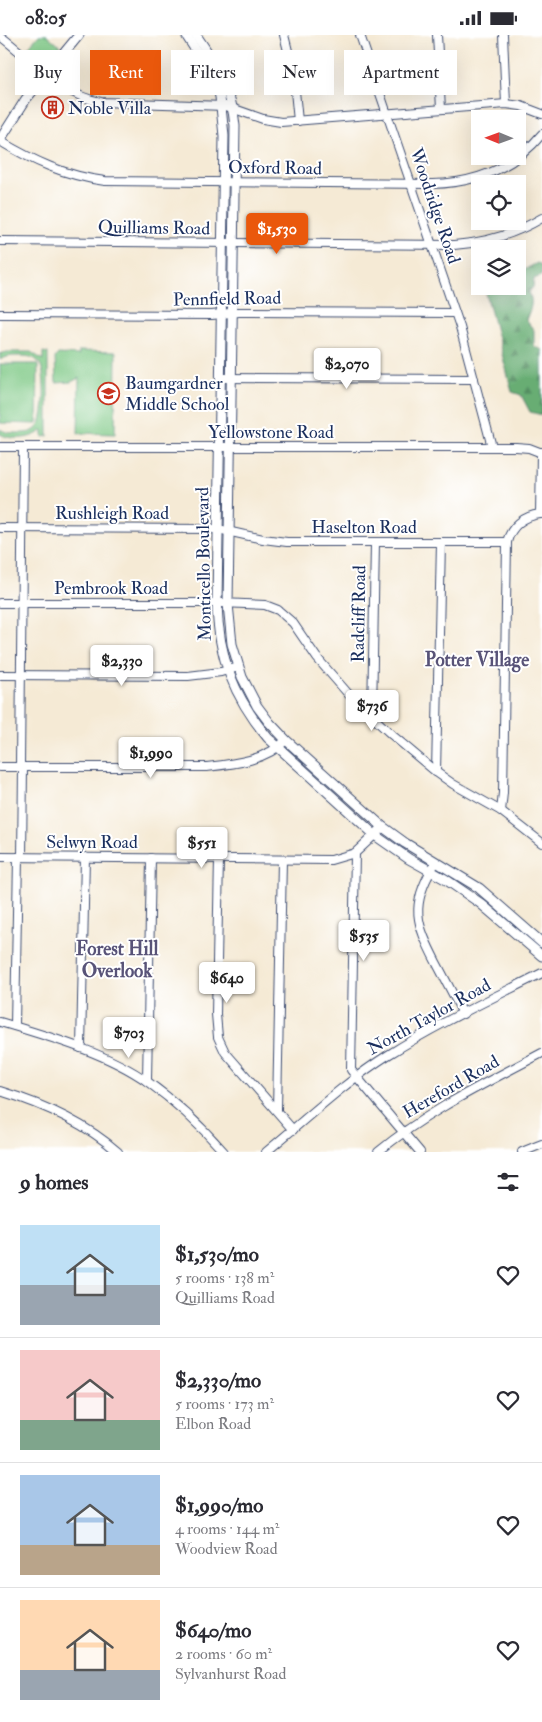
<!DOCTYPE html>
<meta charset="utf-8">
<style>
:root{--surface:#fff;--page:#f2f2f3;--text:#2b2b33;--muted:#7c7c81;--line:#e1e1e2;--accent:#ea580c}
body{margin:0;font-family:"IM FELL Double Pica",serif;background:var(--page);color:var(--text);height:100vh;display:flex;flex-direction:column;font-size:19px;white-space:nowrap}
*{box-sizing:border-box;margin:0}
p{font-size:16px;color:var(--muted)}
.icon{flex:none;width:28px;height:28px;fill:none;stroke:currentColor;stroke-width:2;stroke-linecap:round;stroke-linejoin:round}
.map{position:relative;height:1117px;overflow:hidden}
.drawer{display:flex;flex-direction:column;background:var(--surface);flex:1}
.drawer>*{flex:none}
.banner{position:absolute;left:15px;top:15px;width:512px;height:45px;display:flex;gap:10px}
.needle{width:32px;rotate:271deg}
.buttons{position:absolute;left:471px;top:75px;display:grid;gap:10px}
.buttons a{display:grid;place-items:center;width:55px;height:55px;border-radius:0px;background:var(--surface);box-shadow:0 5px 20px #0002;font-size:25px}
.price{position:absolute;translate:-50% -42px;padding:0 11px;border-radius:5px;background:#fff;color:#222;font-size:16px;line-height:32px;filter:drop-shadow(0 1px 2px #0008)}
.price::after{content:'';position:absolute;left:50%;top:30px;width:15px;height:11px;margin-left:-8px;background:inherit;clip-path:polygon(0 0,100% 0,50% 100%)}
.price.current{background:var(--accent);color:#fff}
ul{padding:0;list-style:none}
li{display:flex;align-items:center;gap:15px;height:125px;padding:0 20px}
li+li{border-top:1px solid var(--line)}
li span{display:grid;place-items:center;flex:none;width:140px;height:100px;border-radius:0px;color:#555}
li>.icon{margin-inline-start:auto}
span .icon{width:60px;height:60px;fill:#fffc;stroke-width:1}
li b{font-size:21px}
h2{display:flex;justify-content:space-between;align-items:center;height:60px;padding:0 20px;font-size:21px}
.pill{padding:0 18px;border-radius:0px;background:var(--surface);box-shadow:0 5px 20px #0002;font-size:18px;line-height:45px}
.pill.current{background:var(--accent);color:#fff}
.status{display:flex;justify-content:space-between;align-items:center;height:35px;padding:0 25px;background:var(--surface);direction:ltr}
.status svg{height:14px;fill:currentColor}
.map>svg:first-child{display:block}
.green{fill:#7fc986;stroke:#4d7c72}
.forest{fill:url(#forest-firs);stroke:#416e68}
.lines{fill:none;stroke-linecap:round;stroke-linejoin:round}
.minor-casing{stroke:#3c4b70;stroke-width:10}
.major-casing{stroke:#3c4b70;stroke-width:11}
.minor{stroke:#fff;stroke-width:8}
.major{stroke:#fff;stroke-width:9}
.labels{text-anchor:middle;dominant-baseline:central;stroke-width:4;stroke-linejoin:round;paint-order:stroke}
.poi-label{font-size:18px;fill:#1b2f5e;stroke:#fff;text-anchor:start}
.street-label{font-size:18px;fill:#1b2f5e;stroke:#fff}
.neighbourhood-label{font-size:19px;font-weight:bold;fill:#585378;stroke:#fff}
</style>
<div class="status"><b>08:05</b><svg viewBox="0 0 49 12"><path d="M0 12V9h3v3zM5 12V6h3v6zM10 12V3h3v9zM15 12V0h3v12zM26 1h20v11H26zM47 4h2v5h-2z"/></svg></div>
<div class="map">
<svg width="542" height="1117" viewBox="0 0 542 1117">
<defs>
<pattern id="forest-firs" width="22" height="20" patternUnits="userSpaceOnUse" patternTransform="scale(1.25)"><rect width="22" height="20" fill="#67ad73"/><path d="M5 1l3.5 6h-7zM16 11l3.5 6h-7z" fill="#548d62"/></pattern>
</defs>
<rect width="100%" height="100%" fill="#fff"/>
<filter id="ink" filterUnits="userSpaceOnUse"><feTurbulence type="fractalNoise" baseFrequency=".02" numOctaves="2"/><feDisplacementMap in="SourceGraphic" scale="10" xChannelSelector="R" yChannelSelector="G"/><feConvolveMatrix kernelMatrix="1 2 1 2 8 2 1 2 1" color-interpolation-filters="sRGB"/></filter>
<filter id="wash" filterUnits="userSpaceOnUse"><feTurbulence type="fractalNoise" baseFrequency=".0096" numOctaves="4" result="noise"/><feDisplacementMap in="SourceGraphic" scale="20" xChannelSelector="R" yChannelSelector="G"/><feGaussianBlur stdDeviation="1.12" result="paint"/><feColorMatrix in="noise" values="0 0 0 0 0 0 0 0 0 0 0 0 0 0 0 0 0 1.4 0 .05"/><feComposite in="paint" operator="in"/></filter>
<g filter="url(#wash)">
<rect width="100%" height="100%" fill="#f5ead5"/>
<!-- green -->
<g class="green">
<path d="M39 0H47L61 12 43 32 24 17Z"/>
<path d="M79 316 116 317 115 399 78 398 79 343 71 347 56 348 55 323 58 319 79 320Z"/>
<path d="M7 317H31L43 325V317L48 318V401L43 402V395C32 404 13 406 0 399V394C6 398 12 398 19 398 25 398 32 398 37 393 46 385 46 338 40 329 35 321 27 321 19 321 11 321 6 321 0 325V319Z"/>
<path d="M0 329H38L37 389 0 388Z"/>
</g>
<!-- forest -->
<path class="forest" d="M537 228 540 229 542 234 541 241 534 244 533 252 529 257C534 268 530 275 526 285L534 295V311L542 315V380L530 377 521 360 512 357 484 251H518V238Z"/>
</g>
<g filter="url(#ink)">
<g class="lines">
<defs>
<g id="minor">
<path d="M284 0 293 36 298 86"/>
<path d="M360 0 460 292 492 412"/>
<path d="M437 0 441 74"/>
<path d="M503 0 506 69"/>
<path d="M0 1C33 25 59 60 101 67L226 71 263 84 281 87 506 69 521 71 542 79"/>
<path d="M0 106C33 126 66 141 105 146L432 149C475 148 514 133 542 99"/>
<path d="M0 206 454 210C485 208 515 199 542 183"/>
<path d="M0 279 212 280 239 277 455 278"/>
<path d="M220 343 474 344"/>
<path d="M0 412H516L529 413 542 418"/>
<path d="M541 417 540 479H542"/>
<path d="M0 493 218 494 263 504 287 507H507"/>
<path d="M0 568H222L265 570 278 575 293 588 317 623 351 662 392 700 436 737 453 749 501 776 542 808"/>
<path d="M0 640 188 641 221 637 239 632"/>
<path d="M372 681 375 507"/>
<path d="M0 732H206C233 729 266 726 286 705"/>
<path d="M20 732 23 412"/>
<path d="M436 737 441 507"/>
<path d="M501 776 503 758 507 507C511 491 524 481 540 479"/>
<path d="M355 818 351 1035 420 1117"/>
<path d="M0 822 331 825 355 818 383 792"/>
<path d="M22 822 23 732"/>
<path d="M219 823 216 979 218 1002 225 1017 293 1095"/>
<path d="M433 832C410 871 416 888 436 927 445 944 454 961 463 979"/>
<path d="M0 987C47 1001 108 1018 148 1047 176 1067 201 1091 224 1117"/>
<path d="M15 991 18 822"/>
<path d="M81 1013 85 822"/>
<path d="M147 1046 151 823"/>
<path d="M0 1056C43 1069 84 1087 118 1117"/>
<path d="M277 1075 282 825"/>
<path d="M266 1117C306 1084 344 1048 388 1020 437 989 491 964 542 938"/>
<path d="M378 1117C429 1075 484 1049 542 1018"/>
<path d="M522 1117 542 1109"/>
</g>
<g id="major">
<path d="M186 0 217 48 220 62 224 101 217 568C218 622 234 662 268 703L376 801 409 824 445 844 480 868 542 921"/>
<path d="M196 0C216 29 232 55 235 91L228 569 232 609 242 642 257 671 269 687 286 705 383 792 405 808 479 853 542 908"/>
<path d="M0 105 26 64 79 0"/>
</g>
</defs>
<!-- minor casing -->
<use href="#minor" class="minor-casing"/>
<!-- major casing -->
<use href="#major" class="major-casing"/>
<!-- minor -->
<use href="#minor" class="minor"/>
<!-- major -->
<use href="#major" class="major"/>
</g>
</g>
<!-- icons -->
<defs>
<symbol id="building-ring" viewBox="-11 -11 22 22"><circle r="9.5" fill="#fff" stroke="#c8321e" stroke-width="1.5"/><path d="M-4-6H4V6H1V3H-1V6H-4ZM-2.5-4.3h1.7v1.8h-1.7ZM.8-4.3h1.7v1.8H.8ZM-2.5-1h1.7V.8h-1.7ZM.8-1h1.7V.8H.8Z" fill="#c8321e"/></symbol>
<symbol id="school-ring" viewBox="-11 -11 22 22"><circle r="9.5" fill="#fff" stroke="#c8321e" stroke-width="1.5"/><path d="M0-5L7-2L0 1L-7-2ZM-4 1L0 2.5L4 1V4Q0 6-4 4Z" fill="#c8321e"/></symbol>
</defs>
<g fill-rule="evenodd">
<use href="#building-ring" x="40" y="60" width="25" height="25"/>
<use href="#school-ring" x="96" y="346" width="25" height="25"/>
</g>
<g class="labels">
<!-- poi labels -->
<g class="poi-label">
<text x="68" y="73">Noble Villa</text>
<text x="125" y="348">Baumgardner<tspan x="125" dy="21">Middle School</tspan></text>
</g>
<!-- street labels -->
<g class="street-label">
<text transform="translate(275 133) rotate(1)">Oxford Road</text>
<text transform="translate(435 171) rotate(71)">Woodridge Road</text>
<text transform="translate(154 193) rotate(1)">Quilliams Road</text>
<text transform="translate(227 264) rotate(-1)">Pennfield Road</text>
<text x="271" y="397">Yellowstone Road</text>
<text x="112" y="478">Rushleigh Road</text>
<text x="364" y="492">Haselton Road</text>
<text transform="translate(204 529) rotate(-91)">Monticello Boulevard</text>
<text x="111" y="553">Pembrook Road</text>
<text transform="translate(359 579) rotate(-89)">Radcliff Road</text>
<text x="92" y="807">Selwyn Road</text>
<text transform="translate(429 982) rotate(-29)">North Taylor Road</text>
<text transform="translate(451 1052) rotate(-30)">Hereford Road</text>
</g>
<!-- neighbourhood labels -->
<g class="neighbourhood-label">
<text x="477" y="625">Potter Village</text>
<text x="117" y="914">Forest Hill<tspan x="117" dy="22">Overlook</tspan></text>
</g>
</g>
</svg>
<div class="buttons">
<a><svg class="needle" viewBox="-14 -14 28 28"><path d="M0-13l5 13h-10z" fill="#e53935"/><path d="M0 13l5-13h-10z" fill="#7c7c81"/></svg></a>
<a><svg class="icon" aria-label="locate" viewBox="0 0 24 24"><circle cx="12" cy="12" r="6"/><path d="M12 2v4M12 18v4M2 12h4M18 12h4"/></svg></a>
<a><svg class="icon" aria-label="layers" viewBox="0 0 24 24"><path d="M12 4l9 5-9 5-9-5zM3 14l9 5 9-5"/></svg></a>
</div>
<b class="price current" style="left:277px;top:220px">$1,530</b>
<b class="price" style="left:347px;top:355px">$2,070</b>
<b class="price" style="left:122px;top:652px">$2,330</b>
<b class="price" style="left:372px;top:697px">$736</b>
<b class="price" style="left:151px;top:744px">$1,990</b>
<b class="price" style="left:202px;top:834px">$551</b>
<b class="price" style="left:364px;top:927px">$535</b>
<b class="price" style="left:227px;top:969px">$640</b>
<b class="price" style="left:129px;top:1024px">$703</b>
<div class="banner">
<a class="pill">Buy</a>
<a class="pill current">Rent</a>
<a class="pill">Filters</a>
<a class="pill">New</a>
<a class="pill">Apartment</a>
</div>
</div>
<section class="drawer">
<h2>9 homes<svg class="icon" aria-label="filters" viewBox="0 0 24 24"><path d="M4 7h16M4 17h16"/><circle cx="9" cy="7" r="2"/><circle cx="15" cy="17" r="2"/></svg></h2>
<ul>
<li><span style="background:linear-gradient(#bfe0f5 60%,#9aa5b1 0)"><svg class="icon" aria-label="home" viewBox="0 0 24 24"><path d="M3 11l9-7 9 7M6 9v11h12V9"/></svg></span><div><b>$1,530/mo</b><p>5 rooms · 138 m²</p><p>Quilliams Road</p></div><svg class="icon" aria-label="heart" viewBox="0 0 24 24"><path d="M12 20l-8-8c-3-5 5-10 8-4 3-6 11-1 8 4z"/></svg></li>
<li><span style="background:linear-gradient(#f6c9c9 70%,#7fa58c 0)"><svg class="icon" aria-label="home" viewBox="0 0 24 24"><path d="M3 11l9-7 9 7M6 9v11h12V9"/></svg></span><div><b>$2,330/mo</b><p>5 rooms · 173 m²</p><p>Elbon Road</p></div><svg class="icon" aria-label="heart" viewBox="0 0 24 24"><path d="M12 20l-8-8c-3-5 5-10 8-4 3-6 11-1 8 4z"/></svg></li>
<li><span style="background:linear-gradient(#a9c7e8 70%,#b9a48a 0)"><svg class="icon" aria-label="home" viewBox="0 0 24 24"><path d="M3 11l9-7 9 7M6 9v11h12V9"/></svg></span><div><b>$1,990/mo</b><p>4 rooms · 144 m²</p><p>Woodview Road</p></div><svg class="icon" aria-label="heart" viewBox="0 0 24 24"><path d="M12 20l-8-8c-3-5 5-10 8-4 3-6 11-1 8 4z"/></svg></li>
<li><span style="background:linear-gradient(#ffd9b3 70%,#9aa5b1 0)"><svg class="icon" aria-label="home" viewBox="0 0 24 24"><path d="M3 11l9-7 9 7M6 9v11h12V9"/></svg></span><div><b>$640/mo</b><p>2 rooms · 60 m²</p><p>Sylvanhurst Road</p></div><svg class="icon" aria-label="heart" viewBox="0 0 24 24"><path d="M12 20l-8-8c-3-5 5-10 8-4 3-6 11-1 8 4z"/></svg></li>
</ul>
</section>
